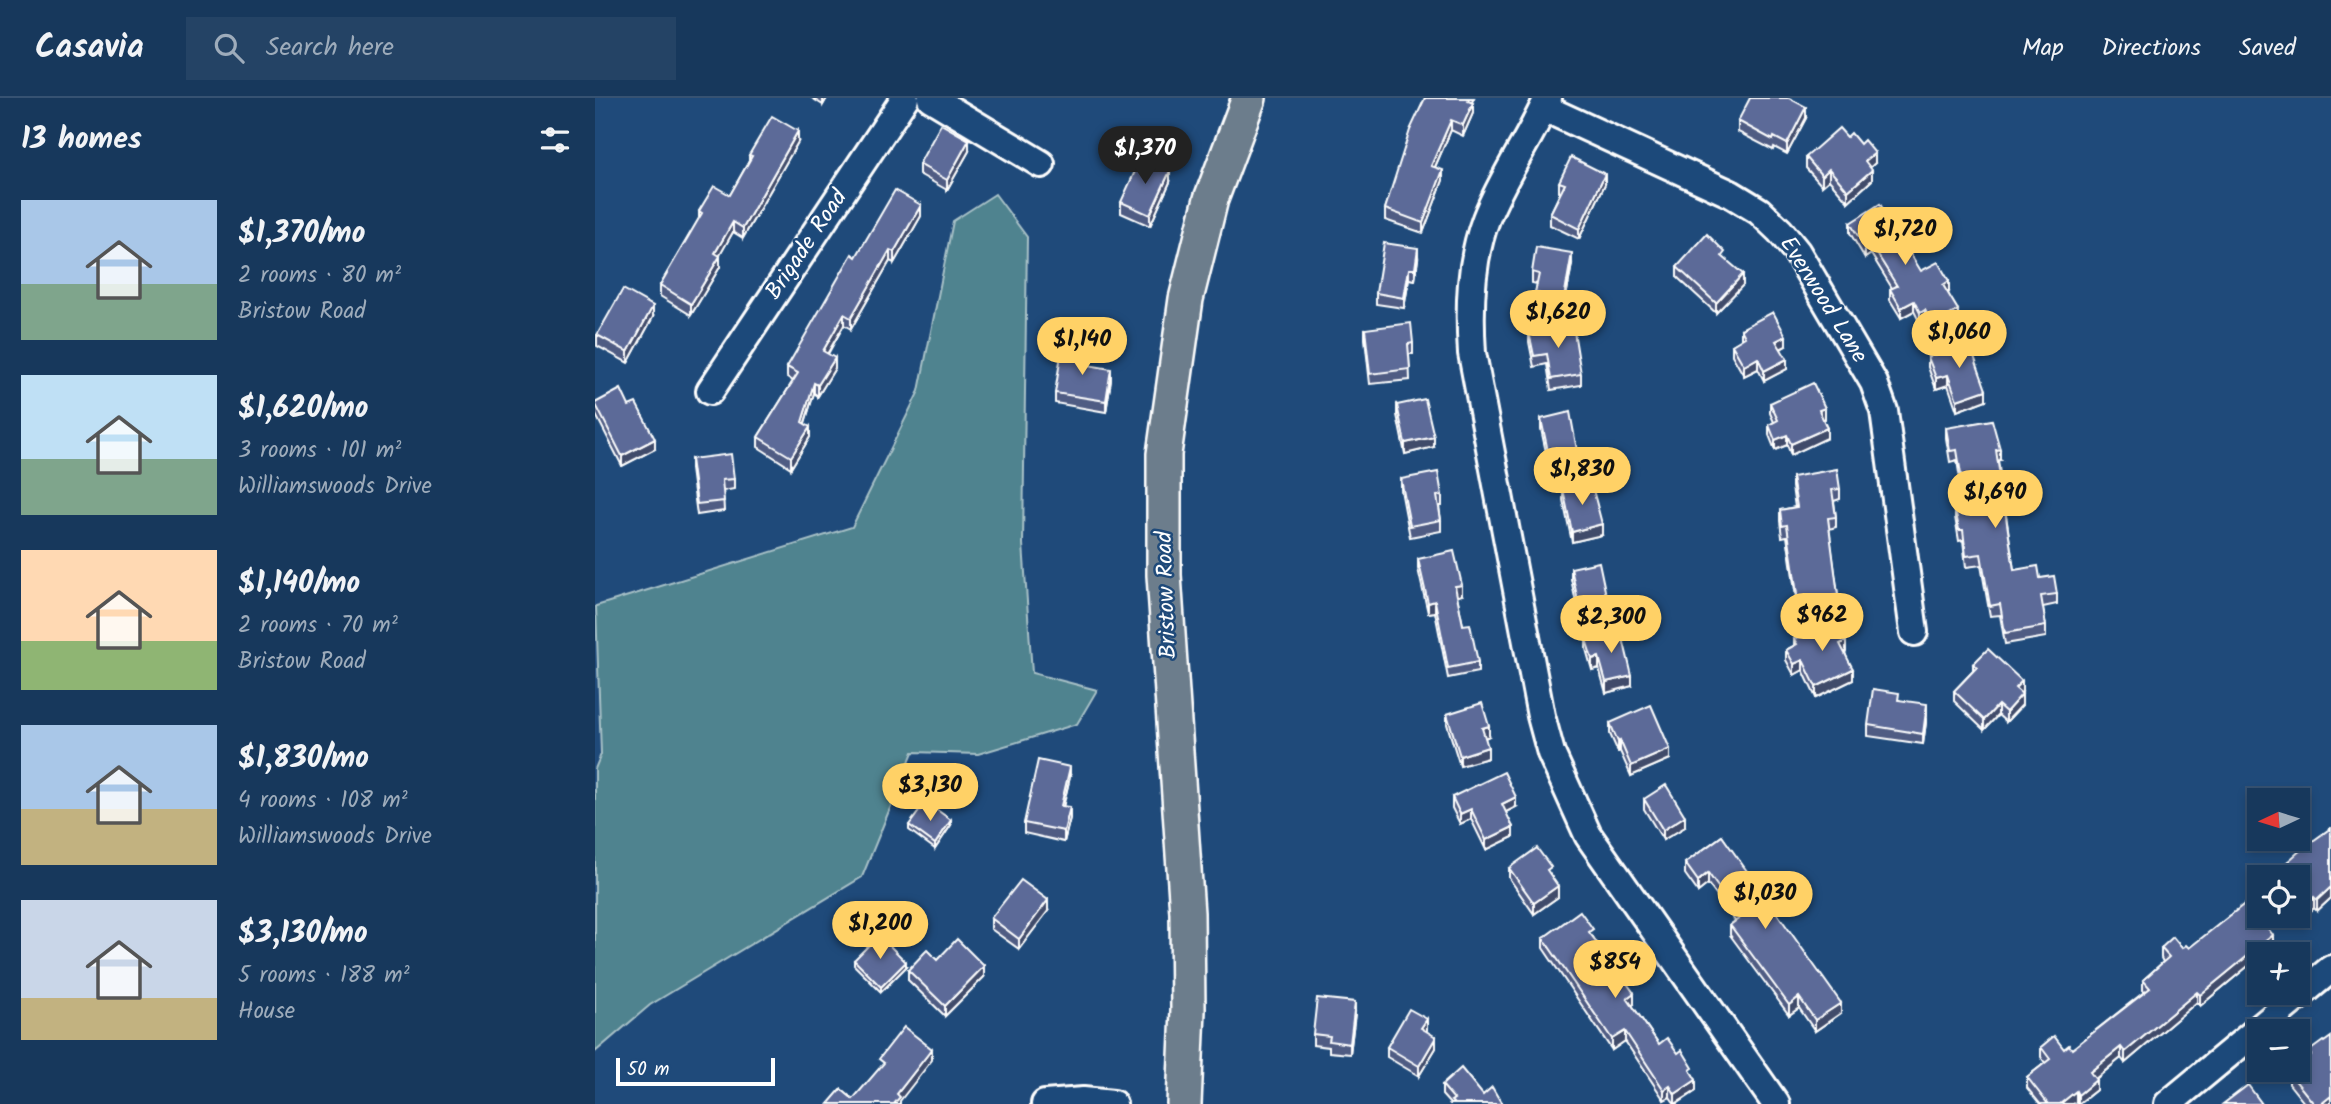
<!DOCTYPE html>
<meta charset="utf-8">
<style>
:root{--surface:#17385c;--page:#244365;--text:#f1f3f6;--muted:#9eacbb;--line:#365272;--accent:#ffd166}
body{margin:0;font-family:Kalam,sans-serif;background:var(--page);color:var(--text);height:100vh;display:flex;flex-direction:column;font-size:26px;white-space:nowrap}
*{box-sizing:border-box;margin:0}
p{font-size:23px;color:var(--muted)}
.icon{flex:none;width:38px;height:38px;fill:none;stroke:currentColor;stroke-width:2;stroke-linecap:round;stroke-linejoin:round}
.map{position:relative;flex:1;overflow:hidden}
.side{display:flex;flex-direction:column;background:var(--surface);width:595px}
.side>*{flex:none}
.needle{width:46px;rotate:266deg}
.controls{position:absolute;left:1652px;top:690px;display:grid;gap:14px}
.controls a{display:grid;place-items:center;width:63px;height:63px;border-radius:0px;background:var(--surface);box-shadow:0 4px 10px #0003,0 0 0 2px var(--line);font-size:35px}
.scale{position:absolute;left:21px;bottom:18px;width:159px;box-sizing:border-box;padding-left:7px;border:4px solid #fff;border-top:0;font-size:19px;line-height:24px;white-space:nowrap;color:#fff;-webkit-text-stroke:5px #1f4a7a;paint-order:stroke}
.price{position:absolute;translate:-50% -60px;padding:0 16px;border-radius:24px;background:var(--accent);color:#111;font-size:23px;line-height:46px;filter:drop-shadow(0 2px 4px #0008)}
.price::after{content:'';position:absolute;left:50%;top:42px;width:21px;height:16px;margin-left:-10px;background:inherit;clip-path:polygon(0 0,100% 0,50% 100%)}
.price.active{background:#222;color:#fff}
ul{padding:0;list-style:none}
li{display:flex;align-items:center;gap:21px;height:175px;padding:0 21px}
li span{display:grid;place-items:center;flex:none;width:196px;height:140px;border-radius:0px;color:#555}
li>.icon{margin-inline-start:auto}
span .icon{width:84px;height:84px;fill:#fffc;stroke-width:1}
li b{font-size:30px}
h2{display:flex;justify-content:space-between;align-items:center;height:84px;padding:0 21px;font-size:30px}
header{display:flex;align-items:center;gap:42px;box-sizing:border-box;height:98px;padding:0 35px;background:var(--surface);border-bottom:2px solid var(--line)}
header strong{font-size:33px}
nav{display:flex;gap:38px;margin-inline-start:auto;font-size:24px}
.search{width:490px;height:63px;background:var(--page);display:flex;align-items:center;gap:18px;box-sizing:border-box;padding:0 24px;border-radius:0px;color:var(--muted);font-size:26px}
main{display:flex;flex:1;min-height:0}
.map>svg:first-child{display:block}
.green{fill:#50838f;stroke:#a8c1c7;stroke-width:2}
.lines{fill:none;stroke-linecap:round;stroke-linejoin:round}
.minor-casing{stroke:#fff;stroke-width:32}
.major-casing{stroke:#fff;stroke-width:38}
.minor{stroke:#1f4a7a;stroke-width:26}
.major{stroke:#6c7d8c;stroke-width:33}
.wall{fill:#4f5c83;stroke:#fff;stroke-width:2}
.shaded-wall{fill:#404b6a;stroke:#fff;stroke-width:2}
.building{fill:#5c6b98;stroke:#fff;stroke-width:2}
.labels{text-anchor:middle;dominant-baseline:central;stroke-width:5;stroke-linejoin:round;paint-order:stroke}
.street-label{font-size:23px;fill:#fff;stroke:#1f4a7a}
</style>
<header>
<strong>Casavia</strong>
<div class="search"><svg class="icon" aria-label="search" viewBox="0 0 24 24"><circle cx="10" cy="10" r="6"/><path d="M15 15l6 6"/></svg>Search here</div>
<nav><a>Map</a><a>Directions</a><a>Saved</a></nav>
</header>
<main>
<section class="side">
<h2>13 homes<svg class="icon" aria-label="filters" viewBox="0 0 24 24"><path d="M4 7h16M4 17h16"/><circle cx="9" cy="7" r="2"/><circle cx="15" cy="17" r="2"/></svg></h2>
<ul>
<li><span style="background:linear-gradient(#a9c7e8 60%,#7fa58c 0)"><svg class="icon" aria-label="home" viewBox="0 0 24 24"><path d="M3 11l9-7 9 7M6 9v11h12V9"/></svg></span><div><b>$1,370/mo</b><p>2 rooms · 80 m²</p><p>Bristow Road</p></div></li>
<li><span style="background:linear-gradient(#bfe0f5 60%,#7fa58c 0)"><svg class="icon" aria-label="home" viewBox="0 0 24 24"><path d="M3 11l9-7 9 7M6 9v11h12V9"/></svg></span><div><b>$1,620/mo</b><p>3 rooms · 101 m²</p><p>Williamswoods Drive</p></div></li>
<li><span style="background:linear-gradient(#ffd9b3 65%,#8fb573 0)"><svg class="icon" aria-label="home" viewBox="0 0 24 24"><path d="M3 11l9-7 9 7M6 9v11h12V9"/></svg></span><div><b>$1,140/mo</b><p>2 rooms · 70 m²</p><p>Bristow Road</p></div></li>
<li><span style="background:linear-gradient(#a9c7e8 60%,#c2b280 0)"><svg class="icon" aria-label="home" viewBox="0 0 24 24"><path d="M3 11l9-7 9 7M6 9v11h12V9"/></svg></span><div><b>$1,830/mo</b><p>4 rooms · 108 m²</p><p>Williamswoods Drive</p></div></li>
<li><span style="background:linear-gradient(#c9d6e8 70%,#c2b280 0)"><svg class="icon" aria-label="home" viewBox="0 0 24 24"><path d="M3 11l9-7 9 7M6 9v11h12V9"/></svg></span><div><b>$3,130/mo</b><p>5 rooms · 188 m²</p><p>House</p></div></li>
</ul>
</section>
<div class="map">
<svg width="1736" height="1006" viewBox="0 0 1736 1006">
<rect width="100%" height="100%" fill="#1f4a7a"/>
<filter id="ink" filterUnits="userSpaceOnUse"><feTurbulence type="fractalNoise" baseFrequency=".0143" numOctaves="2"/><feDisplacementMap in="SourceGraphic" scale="14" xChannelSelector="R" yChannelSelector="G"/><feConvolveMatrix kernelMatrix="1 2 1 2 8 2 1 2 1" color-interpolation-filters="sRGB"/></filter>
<g filter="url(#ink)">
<!-- green -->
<path class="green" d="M400 96 432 139 428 446 437 575 502 592 482 626 383 656 318 654 267 779 55 907 0 954V671L6 656 1 508 257 429 324 293 358 123Z"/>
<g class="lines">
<defs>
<g id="minor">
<path d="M336 0 446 66"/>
<path d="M953 0C935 41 907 79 891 121 875 163 874 210 877 255L946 618 956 655 993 737 1181 1006"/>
<path d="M949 10 1136 96 1164 113 1185 133 1202 154 1279 285 1289 313 1319 534"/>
<path d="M115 293 310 0"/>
<path d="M450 1006 488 1003 518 1006"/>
<path d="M1573 1006 1736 871"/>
</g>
<path id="major" d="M589 1006 593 912 592 815 569 477V356L591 201 616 101 654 0"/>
</defs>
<!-- minor casing -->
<use href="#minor" class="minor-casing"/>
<!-- major casing -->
<use href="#major" class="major-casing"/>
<!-- minor -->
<use href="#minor" class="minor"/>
<!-- major -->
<use href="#major" class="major"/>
</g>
<!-- wall -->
<g class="wall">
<path d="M217 0H232L228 7Z"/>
<path d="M830 0H879L877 4 878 15 868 38 856 32 840 69 848 82 828 135 790 122V111Z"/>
<path d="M1211 20 1192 56 1179 49 1178 52 1143 34V23Z"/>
<path d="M1252 39 1280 65 1275 69 1277 82 1253 104 1234 82 1227 88 1211 70V59Z"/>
<path d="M203 44 148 140 138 134 124 158 125 169 96 217 65 198V187L104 121V113L135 97 154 63V57Z"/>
<path d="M374 53 352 92 324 76V66Z"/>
<path d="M575 84 555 128 526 115V104Z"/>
<path d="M964 84 1010 86 984 141 955 127V116L965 95 964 94Z"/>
<path d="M326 118 299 165 295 163 256 231 249 227 233 256 240 270 223 298 219 295 210 325 215 339 196 370 163 349V339L198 283 192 279V269L261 159Z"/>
<path d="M1255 125 1354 194 1353 195 1363 223 1338 237 1330 223 1325 225 1319 213 1306 220 1295 202V191L1297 190 1276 156 1270 160 1255 135Z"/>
<path d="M823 161 820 182 814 181 809 210 781 206V195Z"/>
<path d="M1130 161 1148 187 1121 215 1082 179V169Z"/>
<path d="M977 166 969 210 940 205V195L942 186 937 185V174Z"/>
<path d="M58 219 33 265 2 248V237Z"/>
<path d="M770 231 818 245V256H814L815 282 775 286 770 241Z"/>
<path d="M1146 231 1191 248 1186 251 1192 271 1169 283 1163 271 1149 278 1137 257V247L1146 242Z"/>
<path d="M934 234 986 276V287L956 292 952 266 939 269 934 244Z"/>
<path d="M1333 259 1391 302 1362 313 1353 287 1341 291 1333 269Z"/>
<path d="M494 267 516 282 511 314 460 305V295Z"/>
<path d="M0 305 34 308 60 351 27 368 0 315Z"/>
<path d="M1175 305 1230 321H1228L1232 340 1196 357 1192 347 1180 352 1174 337V327L1179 324 1175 315Z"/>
<path d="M802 307 839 349 810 356 802 317Z"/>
<path d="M946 321 982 362 954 368 946 331Z"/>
<path d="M1351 330 1405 362H1403L1419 472 1445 480 1462 496V506L1448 509 1451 528V539L1410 546 1405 517 1395 518 1386 467 1371 469 1368 442 1364 443 1360 419V409L1369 407 1362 362 1355 364 1351 340Z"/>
<path d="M96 361 139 381V391L128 393 129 413 102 417 96 371Z"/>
<path d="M1197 379 1245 391V401L1239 403 1241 419V429L1234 431 1243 497V508L1203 513 1192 438 1187 439 1185 423V412L1200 409 1197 389Z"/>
<path d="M806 381 847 397V408H844L846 422V433L815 439 806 392Z"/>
<path d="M968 391 1007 437 977 444 968 402Z"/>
<path d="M823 461 867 497 862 498 868 527 883 564V574L853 580 840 514 833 515 823 471Z"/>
<path d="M976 470 1012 502V513L984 519 976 481Z"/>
<path d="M991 541 1037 588 1011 595 1004 570 997 572 991 551Z"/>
<path d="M1199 541 1251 554H1250L1258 582 1221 600 1208 572 1199 577 1191 562V552L1199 548Z"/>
<path d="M1378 566 1427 594 1426 595 1427 607 1411 624 1403 617 1389 632 1359 603V593L1378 573Z"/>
<path d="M1304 602 1332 617 1328 646 1273 638V627Z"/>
<path d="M852 616 894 638 890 640 893 660 865 668 852 626Z"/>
<path d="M1015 625 1075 661 1036 678 1025 653 1023 654 1015 636Z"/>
<path d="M475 679 468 708 475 720 469 744 429 735V725Z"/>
<path d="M857 699 921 709 911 714 918 739 891 752 876 721 865 726 857 710Z"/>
<path d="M1049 701 1090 729 1068 742 1049 711Z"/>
<path d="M314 727H356L340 751 314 732Z"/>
<path d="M1736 730V800L1722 813 1719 810 1702 825 1695 817H1703Z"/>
<path d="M1127 738 1246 915 1220 933 1204 910 1194 917 1135 837V827L1140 823 1113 786 1103 794 1090 776V765Z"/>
<path d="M914 770 956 778 963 799 939 816 914 780Z"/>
<path d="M453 813 424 851 396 831V820Z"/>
<path d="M998 839 1039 906 1037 907 1064 946 1098 977 1101 993 1082 1006H1080L1075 999 1069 1002 1030 943 1017 952 948 850V840Z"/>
<path d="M1678 847 1668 856H1664V859L1605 908 1602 904 1530 965 1526 960 1501 981V992L1484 1006H1482L1481 1004 1478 1006H1445L1432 990V979L1450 965 1446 959V949L1477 951 1549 894 1548 892V882L1568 864 1566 860V850H1594Z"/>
<path d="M259 862 311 869 286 894 259 867Z"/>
<path d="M313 872 389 879 350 918 313 882Z"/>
<path d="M760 915 755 956 734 954V949L718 947V936Z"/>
<path d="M832 932 831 933 841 950 824 978 792 959V949Z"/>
<path d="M1729 944 1736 1006H1710L1694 986V975L1713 960V954Z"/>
<path d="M847 987 888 997 907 1006H855L847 997Z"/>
</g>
<!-- shaded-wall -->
<g class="shaded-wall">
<path d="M228 0H232L228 7Z"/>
<path d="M878 5V15L868 38V27Z"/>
<path d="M1211 9V20L1192 56V46Z"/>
<path d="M856 22V32L836 78V68Z"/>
<path d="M203 33V44L148 140V130Z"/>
<path d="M374 42V53L352 92V82Z"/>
<path d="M1280 55V65L1270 74V63Z"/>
<path d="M1234 71V82L1227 88V78Z"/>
<path d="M848 72V82L828 135V125Z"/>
<path d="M1277 72V82L1253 104V93Z"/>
<path d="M575 73V84L555 128V117Z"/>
<path d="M1010 76V86L984 141V131Z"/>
<path d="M326 107V118L299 165V154Z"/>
<path d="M138 124V134L120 166V155Z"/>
<path d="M1276 146V156L1270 160V149Z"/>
<path d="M823 150V161L820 182V171Z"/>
<path d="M295 152V163L256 231V220Z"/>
<path d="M977 155V166L969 210V200Z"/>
<path d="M125 158V169L96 217V206Z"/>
<path d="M814 171V181L809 210V200Z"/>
<path d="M1148 176V187L1121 215V205Z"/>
<path d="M1354 183V194L1348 197V187Z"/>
<path d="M1319 203V213L1306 220V210Z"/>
<path d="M58 208V219L33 265V254Z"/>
<path d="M1330 212V223L1325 225V215Z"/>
<path d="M1363 212V223L1338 237V227Z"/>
<path d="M249 216V227L228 263V253Z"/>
<path d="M1191 238V248L1181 253V243Z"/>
<path d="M240 260V270L223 298V287Z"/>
<path d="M1163 260V271L1149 278V268Z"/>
<path d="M1192 261V271L1169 283V273Z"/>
<path d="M516 271V282L511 314V303Z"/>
<path d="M1353 277V287L1341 291V280Z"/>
<path d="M219 285V295L207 334V324Z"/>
<path d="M1391 292V302L1362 313V302Z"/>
<path d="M1230 310V321L1224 323V312Z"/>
<path d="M215 329V339L196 370V359Z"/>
<path d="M1232 330V340L1196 357V346Z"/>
<path d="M1192 337V347L1180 352V342Z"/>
<path d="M839 339V349L810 356V345Z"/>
<path d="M60 341V351L27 368V358Z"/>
<path d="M1405 351V362L1401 363V352Z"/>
<path d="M982 352V362L954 368V358Z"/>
<path d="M1007 426V437L977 444V434Z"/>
<path d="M867 487V497L860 499V488Z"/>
<path d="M840 503V514L833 515V505Z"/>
<path d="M1251 543V554L1245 556V546Z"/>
<path d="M1004 559V570L997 572V561Z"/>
<path d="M1208 562V572L1199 577V566Z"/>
<path d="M1258 571V582L1221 600V589Z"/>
<path d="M1037 578V588L1011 595V584Z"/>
<path d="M1427 583V594L1420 600V590Z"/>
<path d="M1427 596V607L1411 624V614Z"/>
<path d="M1332 606V617L1328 646V636Z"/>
<path d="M1403 607V617L1389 632V622Z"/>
<path d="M894 628V638L887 641V630Z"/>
<path d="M1025 642V653L1023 654V644Z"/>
<path d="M893 649V660L865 668V658Z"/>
<path d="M1075 651V661L1036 678V668Z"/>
<path d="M475 669V679L466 718V708Z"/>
<path d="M921 699V709L907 716V706Z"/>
<path d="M475 709V720L469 744V733Z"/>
<path d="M876 711V721L865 726V716Z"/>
<path d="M1090 718V729L1068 742V732Z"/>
<path d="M356 722V727L340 751V746Z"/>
<path d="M918 729V739L891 752V742Z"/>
<path d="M1113 775V786L1103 794V783Z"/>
<path d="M963 788V799L939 816V805Z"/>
<path d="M1736 789V800L1722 813V802Z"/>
<path d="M1719 799V810L1702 825 1703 814Z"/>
<path d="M453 802V813L424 851V841Z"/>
<path d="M1678 837V847L1668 856H1664V859L1605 908V897Z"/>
<path d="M311 864V869L286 894V889Z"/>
<path d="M389 868V879L350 918V908Z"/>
<path d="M1602 894V904L1530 965V954Z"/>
<path d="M1039 895V906L1032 910V900Z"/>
<path d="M1204 899V910L1194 917V907Z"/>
<path d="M760 904V915L755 956V946Z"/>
<path d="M1246 905V915L1220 933V922Z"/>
<path d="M832 921V932L826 941V930Z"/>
<path d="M1030 933V943L1017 952V941Z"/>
<path d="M841 939V950L824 978V968Z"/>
<path d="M1526 949V960L1495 985V974Z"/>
<path d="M337 951V962L305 1003V1006H299L302 996Z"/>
<path d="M1101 982V993L1080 1006V996Z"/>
<path d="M1501 982V992L1483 1006V997Z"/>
<path d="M1075 988V999L1069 1002V992Z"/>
<path d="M1481 993V1004L1478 1006H1465Z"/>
<path d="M1736 998V1006H1726Z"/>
</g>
<!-- building -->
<g class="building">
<path d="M830 0H874L873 3 878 5 868 27 856 22 836 68 848 72 828 125 790 111 815 32Z"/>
<path d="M1155 0H1194L1211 9 1192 46 1179 39 1178 42 1143 23Z"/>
<path d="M177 18 203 33 148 130 138 124 120 155 125 158 96 206 65 187 107 115 104 113 119 88 135 97 157 58 154 57Z"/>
<path d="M346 26 374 42 352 82 324 66Z"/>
<path d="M1244 30 1252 39 1256 35 1265 46 1269 42 1280 55 1270 63 1277 72 1253 93 1234 71 1227 78 1211 59Z"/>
<path d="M976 59 1010 76 984 131 955 116 970 86 964 84Z"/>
<path d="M546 60 575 73 555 117 526 104Z"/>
<path d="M300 92 326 107 299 154 295 152 256 220 249 216 228 253 240 260 223 287 219 285 207 324 215 329 196 359 163 339 203 275 192 269 257 156 261 159Z"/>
<path d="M1285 106 1326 173 1343 164 1354 183 1348 187 1363 212 1338 227 1330 212 1325 215 1319 203 1306 210 1295 191 1302 188 1276 146 1270 149 1255 125Z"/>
<path d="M1112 136 1130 154 1127 158 1148 176 1121 205 1082 169Z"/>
<path d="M789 145 823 150 820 171H814L809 200 781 195Z"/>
<path d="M941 149 977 155 969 200 940 195 944 176 937 174Z"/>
<path d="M28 191 58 208 33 254 2 237Z"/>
<path d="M1178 214 1191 238 1181 243 1192 261 1169 273 1163 260 1149 268 1137 247 1150 239 1146 231Z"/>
<path d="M816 225 818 245 813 246 815 271 775 276 770 231Z"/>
<path d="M978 227 986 276 956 281 952 256 939 258 934 234Z"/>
<path d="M1374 244 1391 292 1362 302 1353 277 1341 280 1333 259Z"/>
<path d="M467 250 495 255 493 267 516 271 511 303 460 295Z"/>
<path d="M1218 285 1230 310 1224 312 1232 330 1196 346 1192 337 1180 342 1174 327 1183 322 1175 305Z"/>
<path d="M26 291 34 308 41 305 60 341 27 358 0 305Z"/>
<path d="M830 301 839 339 810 345 802 307Z"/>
<path d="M975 314 982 352 954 358 946 321Z"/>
<path d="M1397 322 1405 351 1401 352 1419 472 1443 468 1445 480 1459 478 1462 496 1446 498 1451 528 1410 535 1405 506 1395 508 1386 456 1371 458 1368 432H1364L1360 409 1371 407 1362 352 1355 353 1351 330Z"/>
<path d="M136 356 139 381 127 382 129 403 102 406 96 361Z"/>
<path d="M1242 371 1245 391 1237 392 1241 419 1233 420 1243 497 1203 503 1192 427 1187 428 1185 412 1202 409 1197 379Z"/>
<path d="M843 374 847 397 842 398 846 422 815 428 806 381Z"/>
<path d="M996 384 1007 426 977 434 968 391Z"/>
<path d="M859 453 867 487 860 488 868 527 875 526 883 564 853 570 840 503 833 505 823 461Z"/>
<path d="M1004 464 1012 502 984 508 976 470Z"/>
<path d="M1240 521 1251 543 1245 546 1258 571 1221 589 1208 562 1199 566 1191 552 1202 546 1199 541Z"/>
<path d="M1026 532 1037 578 1011 584 1004 559 997 561 991 541Z"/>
<path d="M1393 551 1427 583 1420 590 1427 596 1411 614 1403 607 1389 622 1359 593 1382 569 1378 566Z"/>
<path d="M1278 591 1304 595 1303 602 1332 606 1328 636 1273 627Z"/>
<path d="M887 605 894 628 887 630 893 649 865 658 852 616Z"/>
<path d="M1056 607 1075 651 1036 668 1025 642 1023 644 1015 625Z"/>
<path d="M443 662 475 669 466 708 475 709 469 733 429 725Z"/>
<path d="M909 674 921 699 907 706 918 729 891 742 876 711 865 716 857 699Z"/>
<path d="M1071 687 1090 718 1068 732 1049 701Z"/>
<path d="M331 704 356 722 340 746 314 727Z"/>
<path d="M1736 730V789L1722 802 1719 799 1703 814V779H1675L1708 750Z"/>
<path d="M1127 738 1246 905 1220 922 1204 899 1194 907 1135 827 1145 820 1113 775 1103 783 1090 765Z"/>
<path d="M942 750 956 769 952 772 963 788 939 805 914 770Z"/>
<path d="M426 782 453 802 424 841 396 820Z"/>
<path d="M1652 804 1678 837 1605 897 1602 894 1530 954 1526 949 1495 974 1501 982 1483 997 1481 993 1465 1006H1453L1432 979 1455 961 1446 949 1459 938 1469 951 1474 947 1477 951 1555 890 1548 882 1574 859 1566 850 1578 839 1587 850 1591 847 1594 850Z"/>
<path d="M985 813 998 831 994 834 1039 895 1032 900 1064 946 1072 940 1083 955 1087 952 1098 970 1095 972 1101 982 1080 996 1075 988 1069 992 1030 933 1017 941 948 840Z"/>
<path d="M284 837 311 864 286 889 259 862Z"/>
<path d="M362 841 389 868 350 908 313 872 332 852 342 862Z"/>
<path d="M722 900 760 904 755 946 734 943 735 938 718 936Z"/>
<path d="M814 911 832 921 826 930 841 939 824 968 792 949Z"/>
<path d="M309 929 337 951 302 996 305 999 299 1006H233L246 991 258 1001 289 965 284 961Z"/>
<path d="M1736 939V998L1726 1006H1719L1694 975 1699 971H1703V968L1716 957 1713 954 1728 943 1729 944Z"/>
<path d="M866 970 888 997 897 989 907 1006H859L856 1003 859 1001 847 987Z"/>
<path d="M1653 987 1667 1006H1628Z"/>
</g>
</g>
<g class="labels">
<!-- street labels -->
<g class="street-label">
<text transform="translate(212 147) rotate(-56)">Brigade Road</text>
<text transform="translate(1228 202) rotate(58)">Everwood Lane</text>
<text transform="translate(572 497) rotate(-92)">Bristow Road</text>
</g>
</g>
</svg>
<div class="controls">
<a><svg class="needle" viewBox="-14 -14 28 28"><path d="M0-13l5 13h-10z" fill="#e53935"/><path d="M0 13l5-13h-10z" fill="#9eacbb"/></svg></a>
<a><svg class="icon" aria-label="locate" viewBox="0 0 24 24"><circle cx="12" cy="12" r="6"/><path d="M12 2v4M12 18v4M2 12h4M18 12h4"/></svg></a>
<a>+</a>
<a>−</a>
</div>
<div class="scale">50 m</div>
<b class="price active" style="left:550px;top:88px">$1,370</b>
<b class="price" style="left:1310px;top:169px">$1,720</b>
<b class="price" style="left:963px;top:252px">$1,620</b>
<b class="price" style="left:1364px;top:272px">$1,060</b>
<b class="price" style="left:487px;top:279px">$1,140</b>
<b class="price" style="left:987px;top:409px">$1,830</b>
<b class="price" style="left:1400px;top:432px">$1,690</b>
<b class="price" style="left:1227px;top:555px">$962</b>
<b class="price" style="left:1016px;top:557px">$2,300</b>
<b class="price" style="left:335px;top:725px">$3,130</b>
<b class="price" style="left:1170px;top:833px">$1,030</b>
<b class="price" style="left:285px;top:863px">$1,200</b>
<b class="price" style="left:1020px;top:902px">$854</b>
</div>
</main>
